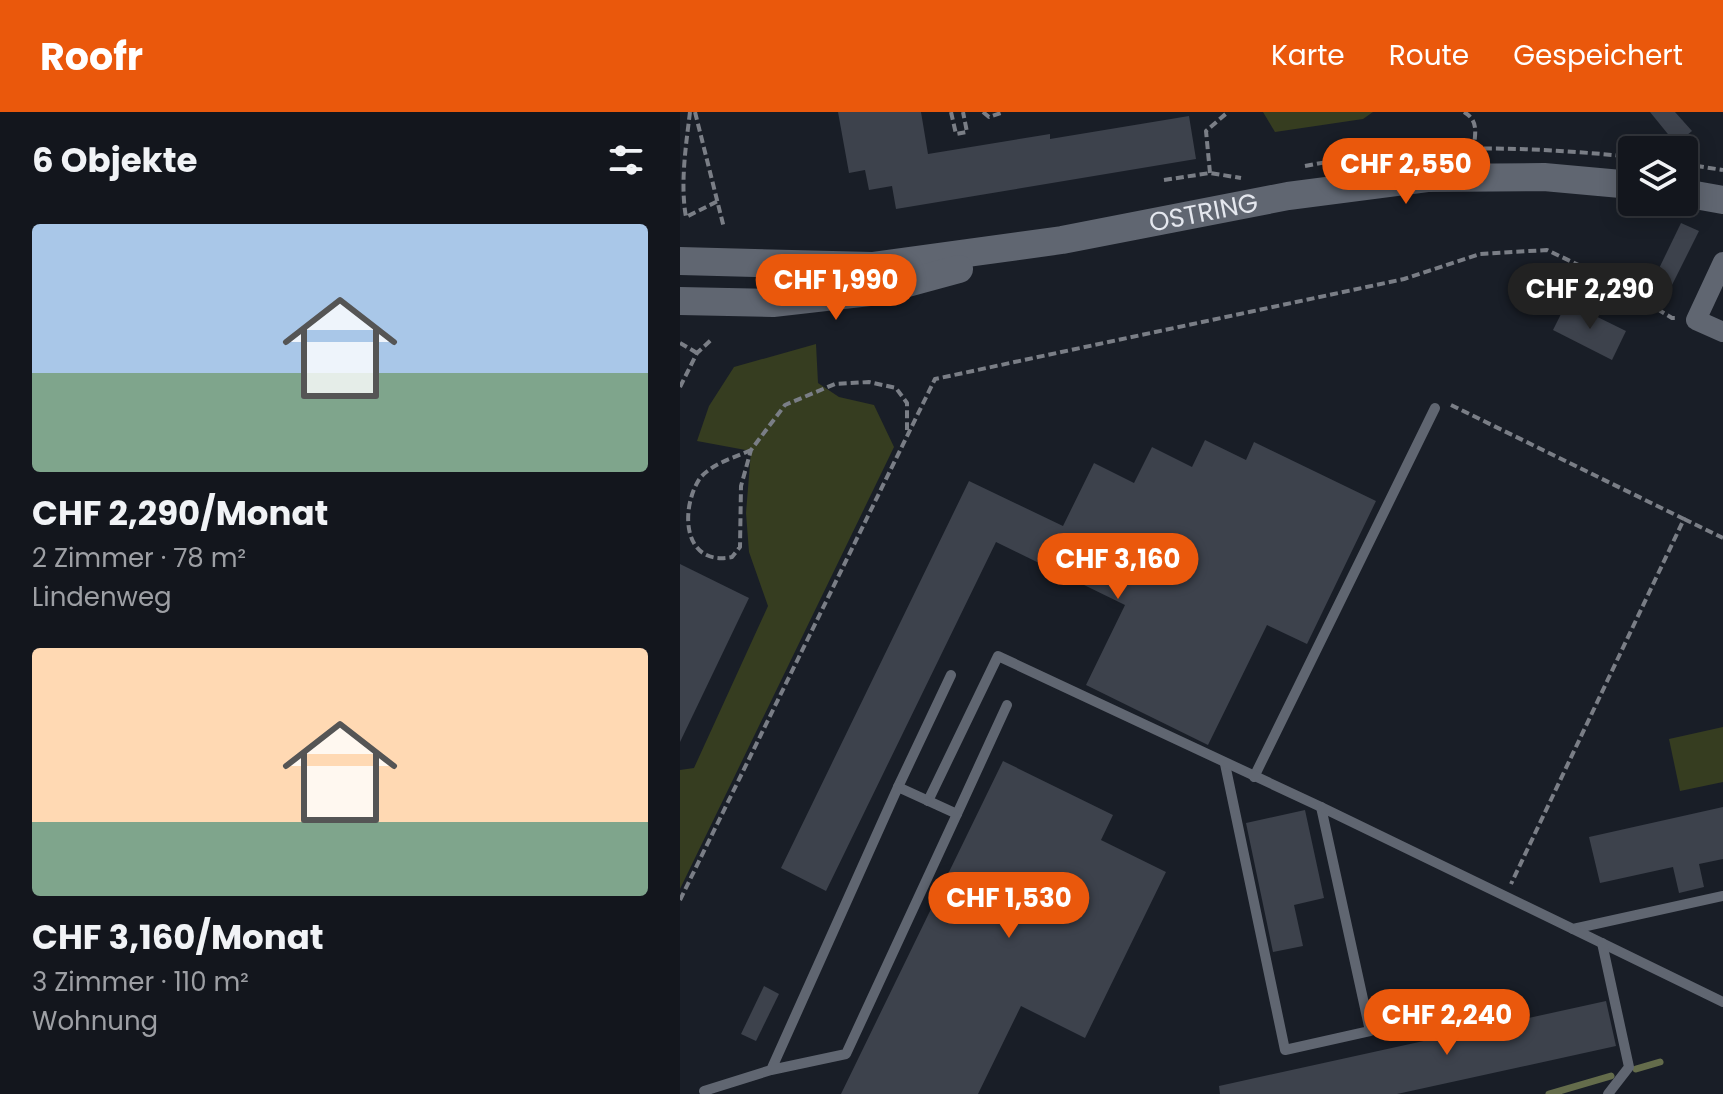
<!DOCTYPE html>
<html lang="de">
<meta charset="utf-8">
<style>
:root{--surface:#13161d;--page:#1c1f26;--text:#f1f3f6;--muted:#9d9fa4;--line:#32353b;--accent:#ea580c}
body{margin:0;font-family:Poppins,sans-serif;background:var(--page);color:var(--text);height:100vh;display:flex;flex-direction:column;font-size:30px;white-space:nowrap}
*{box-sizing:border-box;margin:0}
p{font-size:26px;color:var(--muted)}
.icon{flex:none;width:44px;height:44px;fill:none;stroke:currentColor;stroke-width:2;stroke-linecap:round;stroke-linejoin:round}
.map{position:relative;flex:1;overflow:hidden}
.panel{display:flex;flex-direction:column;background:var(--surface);width:680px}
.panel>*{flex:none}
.tools{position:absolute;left:938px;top:24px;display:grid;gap:16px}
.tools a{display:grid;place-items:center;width:80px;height:80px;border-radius:8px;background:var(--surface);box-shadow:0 4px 20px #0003,0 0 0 2px var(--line);font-size:40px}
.price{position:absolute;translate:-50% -68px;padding:0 18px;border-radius:28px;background:var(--accent);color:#fff;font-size:26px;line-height:52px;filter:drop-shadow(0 2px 4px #0008)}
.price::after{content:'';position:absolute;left:50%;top:48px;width:24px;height:18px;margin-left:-12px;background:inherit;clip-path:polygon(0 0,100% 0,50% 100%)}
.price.active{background:#222;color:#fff}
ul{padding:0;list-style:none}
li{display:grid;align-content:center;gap:16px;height:424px;padding:0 32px}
li span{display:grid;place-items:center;height:248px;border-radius:8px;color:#555}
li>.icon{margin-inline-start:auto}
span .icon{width:144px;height:144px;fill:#fffc;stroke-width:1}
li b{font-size:34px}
h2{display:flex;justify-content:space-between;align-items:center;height:96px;padding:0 32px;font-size:34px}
header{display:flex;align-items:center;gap:48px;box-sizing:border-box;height:112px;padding:0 40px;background:var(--accent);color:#fff}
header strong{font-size:38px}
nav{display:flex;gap:44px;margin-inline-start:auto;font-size:28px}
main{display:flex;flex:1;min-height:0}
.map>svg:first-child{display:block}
.green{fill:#363d20}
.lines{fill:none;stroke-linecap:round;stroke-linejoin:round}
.stream{stroke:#646c4b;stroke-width:7}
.building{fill:#3d424c}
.path{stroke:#7a7e86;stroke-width:4;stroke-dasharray:8 4;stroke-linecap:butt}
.service{stroke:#606671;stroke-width:10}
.minor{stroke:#606671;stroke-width:20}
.secondary{stroke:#606671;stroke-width:28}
.labels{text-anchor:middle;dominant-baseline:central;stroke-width:8;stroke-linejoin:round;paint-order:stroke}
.street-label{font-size:26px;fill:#e4e7ee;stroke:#191e27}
</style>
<header>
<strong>Roofr</strong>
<nav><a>Karte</a><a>Route</a><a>Gespeichert</a></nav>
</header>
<main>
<section class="panel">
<h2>6 Objekte<svg class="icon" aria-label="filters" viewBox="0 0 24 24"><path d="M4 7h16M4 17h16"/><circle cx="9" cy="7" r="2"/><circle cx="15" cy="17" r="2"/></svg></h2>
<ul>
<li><span style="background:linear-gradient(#a9c7e8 60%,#7fa58c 0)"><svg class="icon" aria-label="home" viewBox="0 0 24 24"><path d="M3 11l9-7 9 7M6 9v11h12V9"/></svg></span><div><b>CHF 2,290/Monat</b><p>2 Zimmer · 78 m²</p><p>Lindenweg</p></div></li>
<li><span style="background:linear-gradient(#ffd9b3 70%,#7fa58c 0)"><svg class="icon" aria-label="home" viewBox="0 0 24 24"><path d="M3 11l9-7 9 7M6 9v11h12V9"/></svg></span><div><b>CHF 3,160/Monat</b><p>3 Zimmer · 110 m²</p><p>Wohnung</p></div></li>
</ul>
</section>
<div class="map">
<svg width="1043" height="982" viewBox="0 0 1043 982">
<rect width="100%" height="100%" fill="#191e27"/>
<!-- green -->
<g class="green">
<path d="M583 0H693L683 7 595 20Z"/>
<path d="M136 232 138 271 159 285 194 293 214 335 0 777V658L14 656 88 494 69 440 66 401 71 339 17 329 29 294 54 255Z"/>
<path d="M1043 615V670L1000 679 989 627Z"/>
</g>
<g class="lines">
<!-- stream -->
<g class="stream">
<path d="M956 957 980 950"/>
<path d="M869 982 931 964"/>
</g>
</g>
<!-- building -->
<g class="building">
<path d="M158 0H241L248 42 370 22V27L509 4 516 47 216 97 212 74 189 78 185 58 169 61Z"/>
<path d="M970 0H995L1012 19 996 32Z"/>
<path d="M1001 111 1019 119 987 183 970 175Z"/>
<path d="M887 190 946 219 932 248 873 218Z"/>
<path d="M525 328 566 348 574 330 696 389 627 532 587 513 528 633 406 573 445 493 316 430 146 779 101 756 289 369 383 414 414 351 454 371 472 335 512 355Z"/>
<path d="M0 452 69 486 0 630Z"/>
<path d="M323 649 433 703 421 728 486 760 405 926 341 894 298 982H161Z"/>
<path d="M1043 695V747L1019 752 1024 775 999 781 993 755 920 771 909 725Z"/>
<path d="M625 698 644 786 614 793 623 834 593 840 566 711Z"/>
<path d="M84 874 99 882 76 929 61 922Z"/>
<path d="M926 889 936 934 717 982H540L539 974Z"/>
</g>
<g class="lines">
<!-- path -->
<g class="path">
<path d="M10 0C6 33 0 72 6 105L38 89"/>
<path d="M15 0 44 116"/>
<path d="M271 0 276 22 287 20 283 0"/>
<path d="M303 0 309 5 324 0"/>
<path d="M784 0C799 9 795 20 794 36"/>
<path d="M1004 52 1043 58"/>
<path d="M625 54C738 32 838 33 952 45"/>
<path d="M530 61 526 19 548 0"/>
<path d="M484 68 530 61 561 66"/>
<path d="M0 231 17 241"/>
<path d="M0 275 17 241 32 227"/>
<path d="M771 293 1004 407 831 772"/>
<path d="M71 338C54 346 33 351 20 366 0 396 2 455 52 445L60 435 61 374 71 338 105 293 155 272 189 270 216 276 227 291V318"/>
<path d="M1004 407 1043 426"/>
<path d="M0 788 255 267 724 167 800 142 867 138 926 166 992 206H997"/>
</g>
<!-- service -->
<g class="service">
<path d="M545 652 605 938 690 919 641 695"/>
<path d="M574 665 755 296"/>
<path d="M218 675 271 563"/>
<path d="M248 689 318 544 641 695 893 817 1043 784"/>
<path d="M277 702 327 593"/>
<path d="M893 817 1043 890"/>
<path d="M922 831 949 955 928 982"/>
<path d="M24 979 91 958 218 675 277 702 166 942 91 958"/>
</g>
<!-- minor -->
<path class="minor" d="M1043 150 1016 208 1043 220"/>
<!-- secondary -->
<g class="secondary">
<path d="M1004 81 1043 88"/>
<path id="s1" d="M0 149 192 154 382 128 608 84 747 66 864 65 952 73"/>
<path d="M0 189 93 191 198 179 279 157"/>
</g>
</g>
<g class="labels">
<!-- street labels -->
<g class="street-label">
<text stroke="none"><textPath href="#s1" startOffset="528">OSTRING</textPath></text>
</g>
</g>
</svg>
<div class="tools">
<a><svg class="icon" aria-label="layers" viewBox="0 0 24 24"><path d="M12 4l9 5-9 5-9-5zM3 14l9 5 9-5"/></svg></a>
</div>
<b class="price" style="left:726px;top:94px">CHF 2,550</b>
<b class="price" style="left:156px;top:210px">CHF 1,990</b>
<b class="price active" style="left:910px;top:219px">CHF 2,290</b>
<b class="price" style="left:438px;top:489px">CHF 3,160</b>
<b class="price" style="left:329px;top:828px">CHF 1,530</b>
<b class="price" style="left:767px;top:945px">CHF 2,240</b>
</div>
</main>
